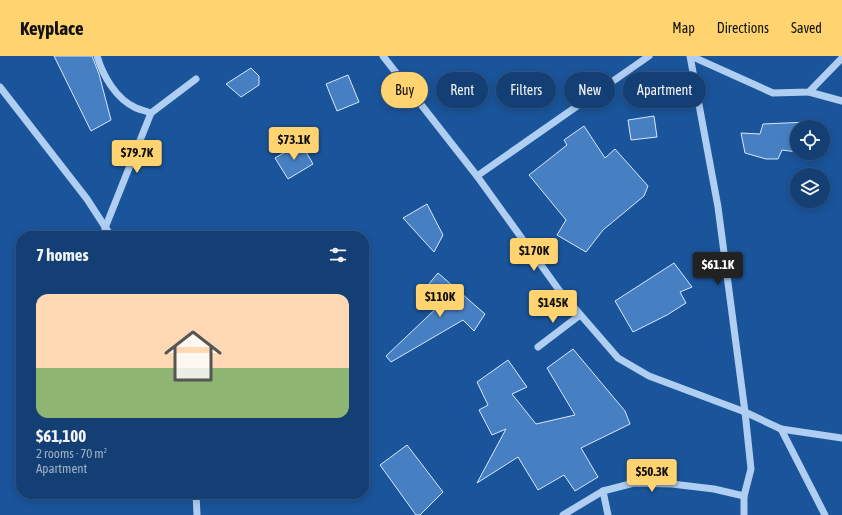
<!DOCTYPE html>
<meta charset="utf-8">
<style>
:root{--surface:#143f74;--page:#1d4679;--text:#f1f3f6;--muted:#9dafc5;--line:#335886;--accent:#ffd36f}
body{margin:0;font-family:"Asap Condensed",sans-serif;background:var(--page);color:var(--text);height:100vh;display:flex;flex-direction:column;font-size:15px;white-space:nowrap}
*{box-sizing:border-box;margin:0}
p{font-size:13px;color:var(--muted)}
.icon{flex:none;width:22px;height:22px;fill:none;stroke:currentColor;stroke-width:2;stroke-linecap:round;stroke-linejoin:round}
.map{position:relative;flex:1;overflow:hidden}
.sheet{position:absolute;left:16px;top:175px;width:353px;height:268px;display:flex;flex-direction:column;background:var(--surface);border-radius:16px;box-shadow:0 2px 10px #0003,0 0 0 1px var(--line)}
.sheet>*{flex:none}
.guide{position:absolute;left:381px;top:16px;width:380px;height:36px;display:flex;gap:8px}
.buttons{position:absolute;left:790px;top:64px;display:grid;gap:8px}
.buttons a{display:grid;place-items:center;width:40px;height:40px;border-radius:50%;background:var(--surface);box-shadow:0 2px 10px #0003,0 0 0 1px var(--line);font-size:20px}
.price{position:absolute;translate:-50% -34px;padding:0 9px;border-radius:4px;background:var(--accent);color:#111;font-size:13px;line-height:26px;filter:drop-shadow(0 1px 2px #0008)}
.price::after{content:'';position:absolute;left:50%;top:24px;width:12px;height:9px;margin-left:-6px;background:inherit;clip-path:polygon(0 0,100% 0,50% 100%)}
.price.active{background:#222;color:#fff}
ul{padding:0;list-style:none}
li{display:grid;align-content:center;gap:8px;height:212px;padding:0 20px}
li+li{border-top:1px solid var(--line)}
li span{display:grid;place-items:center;height:124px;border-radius:12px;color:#555}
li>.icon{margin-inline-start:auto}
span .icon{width:72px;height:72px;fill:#fffc;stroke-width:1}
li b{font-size:17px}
h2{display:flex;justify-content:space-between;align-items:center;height:48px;padding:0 20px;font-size:17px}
.chip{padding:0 14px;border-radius:18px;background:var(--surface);box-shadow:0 2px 10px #0003,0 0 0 1px var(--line);font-size:14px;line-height:36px}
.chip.active{background:var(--accent);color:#111}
header{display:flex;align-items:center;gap:24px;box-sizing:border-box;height:56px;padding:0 20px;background:var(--accent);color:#111}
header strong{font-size:19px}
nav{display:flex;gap:22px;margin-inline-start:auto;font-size:14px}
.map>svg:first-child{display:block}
.building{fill:#4780c2;stroke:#d7e8fc}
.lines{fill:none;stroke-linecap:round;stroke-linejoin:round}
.minor{stroke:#afcef1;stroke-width:7}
</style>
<header>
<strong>Keyplace</strong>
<nav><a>Map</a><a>Directions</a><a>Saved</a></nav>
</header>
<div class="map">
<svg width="842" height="459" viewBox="0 0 842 459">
<rect width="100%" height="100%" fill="#1a549a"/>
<!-- building -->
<g class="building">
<path d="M54 0H92L99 18 111 64 91 75Z"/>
<path d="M251 12 259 20V29L241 41 226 28Z"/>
<path d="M348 19 359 46 337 55 326 28Z"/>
<path d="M654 60 657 81 631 84 628 64Z"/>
<path d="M808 66V71H797V96L782 94 778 103H766L745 97 741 77 760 78 763 68Z"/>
<path d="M584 70 605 102 615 93 648 130 644 140 603 174 586 196 557 179 566 164 529 119 567 89 564 84Z"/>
<path d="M301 87 313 108 288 123 275 102Z"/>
<path d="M427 148 443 179 434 196 403 162Z"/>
<path d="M674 207 692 231 680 236 686 247 667 259 633 276 615 245Z"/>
<path d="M438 217 485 258 474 275 463 264 391 306 386 300 444 245 428 229Z"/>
<path d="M573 293 625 355 630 368 581 392 598 421 575 435 564 419 538 434 518 401 477 427 506 373 492 379 479 354 488 349 477 326 508 304 527 331 512 338 536 368 575 359 547 312Z"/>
<path d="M407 389 443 436 420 459H416L380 409Z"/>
</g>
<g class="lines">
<!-- minor -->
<g class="minor">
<path d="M97 0C103 20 116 43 136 52 141 54 146 55 151 57L196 23"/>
<path d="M383 0 477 120 559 234 618 302 649 320 745 356 781 373 825 459"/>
<path d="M690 0 718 151 745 356 751 413 744 440V459"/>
<path d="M691 0 773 37 809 36 842 2"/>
<path d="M0 31 87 143 111 180"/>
<path d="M809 36 842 45"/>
<path d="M477 120 649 0"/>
<path d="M105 172 151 57"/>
<path d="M538 291 580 259"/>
<path d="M781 373 842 382"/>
<path d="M603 435 608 459"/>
<path d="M196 438 197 459"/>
<path d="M563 459 603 435 634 427 672 428 714 433 744 440"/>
</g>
</g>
</svg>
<div class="buttons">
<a><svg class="icon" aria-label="locate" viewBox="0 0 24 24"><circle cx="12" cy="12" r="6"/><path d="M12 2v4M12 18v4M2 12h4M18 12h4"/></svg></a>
<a><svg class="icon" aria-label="layers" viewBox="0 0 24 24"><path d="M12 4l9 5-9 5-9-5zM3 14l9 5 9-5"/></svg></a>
</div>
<b class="price" style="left:294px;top:105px">$73.1K</b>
<b class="price" style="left:137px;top:118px">$79.7K</b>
<b class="price" style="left:534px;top:216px">$170K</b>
<b class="price active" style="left:718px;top:230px">$61.1K</b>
<b class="price" style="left:440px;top:262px">$110K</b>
<b class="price" style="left:553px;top:268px">$145K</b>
<b class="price" style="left:652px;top:437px">$50.3K</b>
<div class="guide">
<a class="chip active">Buy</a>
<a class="chip">Rent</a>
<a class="chip">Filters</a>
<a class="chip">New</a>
<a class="chip">Apartment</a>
</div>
<section class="sheet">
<h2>7 homes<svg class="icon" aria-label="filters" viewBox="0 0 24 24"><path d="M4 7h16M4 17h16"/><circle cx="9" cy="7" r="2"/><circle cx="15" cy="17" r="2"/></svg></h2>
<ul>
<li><span style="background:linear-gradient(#ffd9b3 60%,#8fb573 0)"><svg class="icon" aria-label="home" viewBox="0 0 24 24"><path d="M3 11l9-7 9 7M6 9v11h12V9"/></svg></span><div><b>$61,100</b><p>2 rooms · 70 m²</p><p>Apartment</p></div></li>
</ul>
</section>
</div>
